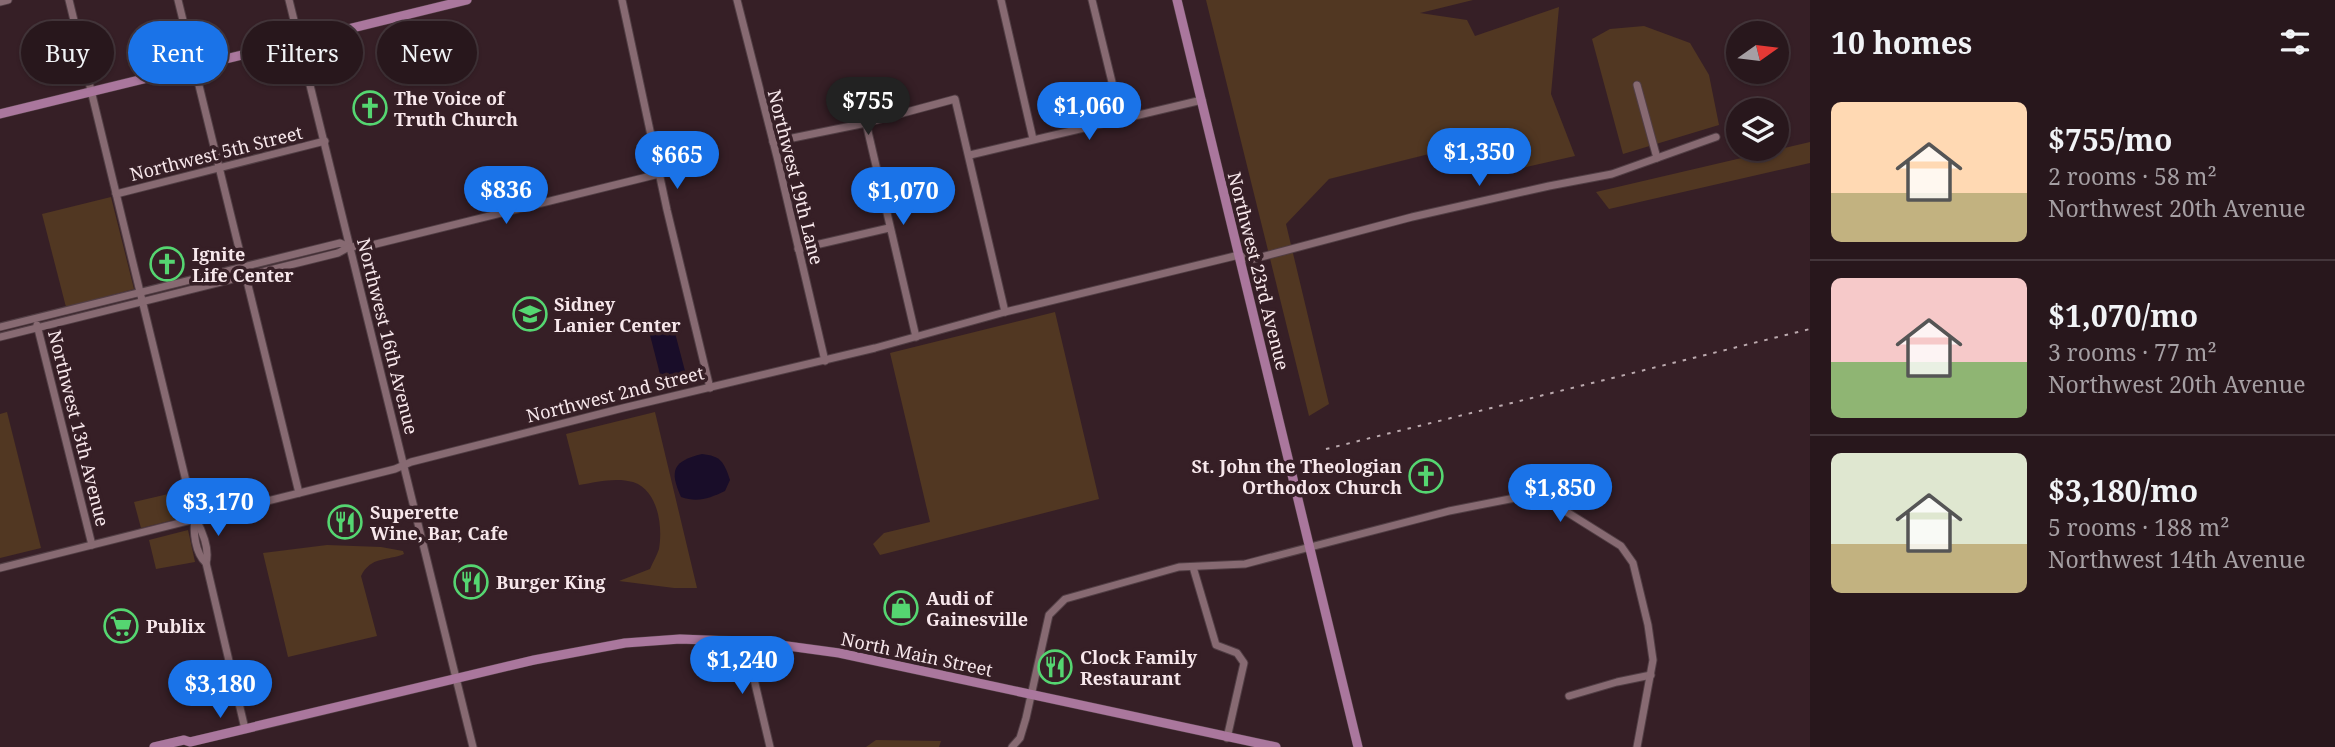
<!DOCTYPE html>
<meta charset="utf-8">
<style>
:root{--surface:#28171c;--page:#302025;--text:#f1f3f6;--muted:#a59fa3;--line:#44363b;--accent:#1a73e8}
body{margin:0;font-family:"Noto Serif",serif;background:var(--page);color:var(--text);height:100vh;display:flex;flex-direction:column;font-size:26px;white-space:nowrap}
*{box-sizing:border-box;margin:0}
p{font-size:23px;color:var(--muted)}
.icon{flex:none;width:38px;height:38px;fill:none;stroke:currentColor;stroke-width:2;stroke-linecap:round;stroke-linejoin:round}
.map{position:relative;flex:1;overflow:hidden}
.details{display:flex;flex-direction:column;background:var(--surface);width:525px}
.details>*{flex:none}
.hud{position:absolute;left:21px;top:21px;width:665px;height:63px;display:flex;gap:14px}
.needle{width:46px;rotate:76deg}
.tools{position:absolute;left:1726px;top:21px;display:grid;gap:14px}
.tools a{display:grid;place-items:center;width:63px;height:63px;border-radius:50%;background:var(--surface);box-shadow:0 2px 5px #0004,0 0 0 2px var(--line);font-size:35px}
.price{position:absolute;translate:-50% -60px;padding:0 16px;border-radius:24px;background:var(--accent);color:#fff;font-size:23px;line-height:46px;filter:drop-shadow(0 2px 4px #0008)}
.price::after{content:'';position:absolute;left:50%;top:42px;width:21px;height:16px;margin-left:-10px;background:inherit;clip-path:polygon(0 0,100% 0,50% 100%)}
.price.on{background:#222;color:#fff}
ul{padding:0;list-style:none}
li{display:flex;align-items:center;gap:21px;height:175px;padding:0 21px}
li+li{border-top:2px solid var(--line)}
li span{display:grid;place-items:center;flex:none;width:196px;height:140px;border-radius:10px;color:#555}
li>.icon{margin-inline-start:auto}
span .icon{width:84px;height:84px;fill:#fffc;stroke-width:1}
li b{font-size:30px}
h2{display:flex;justify-content:space-between;align-items:center;height:84px;padding:0 21px;font-size:30px}
.tag{padding:0 24px;border-radius:32px;background:var(--surface);box-shadow:0 2px 5px #0004,0 0 0 2px var(--line);font-size:24px;line-height:63px}
.tag.on{background:var(--accent);color:#fff}
main{display:flex;flex:1;min-height:0}
.map>svg:first-child{display:block}
.green{fill:#513722}
.water{fill:#190d29}
.lines{fill:none;stroke-linecap:round;stroke-linejoin:round}
.minor-casing{stroke:#513e44;stroke-width:9}
.major-casing{stroke:#513e44;stroke-width:10}
.minor{stroke:#876a72;stroke-width:7}
.major{stroke:#aa779d;stroke-width:9}
.rail{stroke:#bba9ae;stroke-width:2;stroke-dasharray:3.5 7;stroke-linecap:butt}
.labels{text-anchor:middle;dominant-baseline:central;stroke-width:7;stroke-linejoin:round;paint-order:stroke}
.poi-label{font-size:18px;font-weight:bold;fill:#f7e7eb;stroke:#361f26;text-anchor:start}
.street-label{font-size:18px;fill:#f7e7eb;stroke:#361f26}
</style>
<main>
<div class="map">
<svg width="1810" height="747" viewBox="0 0 1810 747">
<rect width="100%" height="100%" fill="#361f26"/>
<!-- green -->
<g class="green">
<path d="M1206 0H1473L1420 13 1467 20 1475 36 1559 7 1551 94 1575 156 1500 173 1461 146 1329 179 1286 224 1329 404 1309 416Z"/>
<path d="M1644 26 1690 43 1709 75 1719 125 1623 154 1592 39 1610 29Z"/>
<path d="M1810 142V163L1609 209 1596 192Z"/>
<path d="M111 197 134 289 66 307 42 214Z"/>
<path d="M1055 312 1099 499 880 555 873 544 884 533 930 522 890 353Z"/>
<path d="M7 412 41 548 0 558V414Z"/>
<path d="M655 412 697 588H674L619 581 650 569C653 562 657 555 659 549 663 526 658 490 633 482 616 477 596 482 579 485L566 434Z"/>
<path d="M181 491 185 517 141 528 134 502Z"/>
<path d="M188 530 195 562 156 569 149 540Z"/>
<path d="M327 545 381 547 403 551 404 554C387 561 371 556 361 576L377 636 288 657 263 553Z"/>
<path d="M876 740 941 741 939 747H866Z"/>
</g>
<!-- water -->
<g class="water">
<path d="M674 329 685 371 661 378 650 335Z"/>
<path d="M702 454C721 456 724 462 730 480L725 491C710 498 698 503 681 497 669 470 673 461 702 454Z"/>
</g>
<g class="lines">
<defs>
<g id="minor">
<path d="M69 0 195 518C202 530 210 549 206 563L245 729"/>
<path d="M178 0 299 493"/>
<path d="M289 0 473 747"/>
<path d="M622 0 667 210 710 388"/>
<path d="M737 0 777 157 825 361"/>
<path d="M1001 0 1033 139"/>
<path d="M1092 0 1121 119"/>
<path d="M0 2 8 0"/>
<path d="M1637 85 1657 158"/>
<path d="M866 123 916 337"/>
<path d="M773 142 866 123 955 99 1005 312"/>
<path d="M970 155 1202 100"/>
<path d="M116 194 325 141"/>
<path d="M798 249 889 228"/>
<path d="M37 325 92 545"/>
<path d="M0 327 340 243 349 247 372 245 659 174"/>
<path d="M0 337 338 253 349 247"/>
<path d="M195 518C193 532 195 553 206 563"/>
<path d="M1193 567 1216 645 1237 653 1244 663 1227 738"/>
<path d="M0 568 395 469 411 462 623 408 875 348 1005 312 1239 255 1250 260 1412 217 1549 186 1612 174 1716 137"/>
<path d="M758 642 753 675 770 747"/>
<path d="M1569 696 1617 682 1651 675"/>
<path d="M1012 747 1020 738 1026 718 1049 615 1065 599 1179 567 1245 564 1449 511 1515 498 1542 501 1562 509 1621 546 1633 563 1648 625 1653 660 1637 747"/>
</g>
<g id="major">
<path d="M1177 0 1358 747"/>
<path d="M0 114 467 0"/>
<path d="M154 747 184 740 190 742 534 660 625 643 680 639 758 642 839 653 1276 747"/>
</g>
</defs>
<!-- minor casing -->
<use href="#minor" class="minor-casing"/>
<!-- major casing -->
<use href="#major" class="major-casing"/>
<!-- minor -->
<use href="#minor" class="minor"/>
<!-- major -->
<use href="#major" class="major"/>
<!-- rail -->
<path class="rail" d="M1326 449 1810 329"/>
</g>
<!-- icons -->
<defs>
<symbol id="church-ring" viewBox="-11 -11 22 22"><circle r="9.5" fill="#361f26" stroke="#55d671" stroke-width="1.5"/><path d="M-1.2-6h2.4v3.5h3.3v2.4h-3.3V6h-2.4V-.1h-3.3v-2.4h3.3Z" fill="#55d671"/></symbol>
<symbol id="school-ring" viewBox="-11 -11 22 22"><circle r="9.5" fill="#361f26" stroke="#55d671" stroke-width="1.5"/><path d="M0-5L7-2L0 1L-7-2ZM-4 1L0 2.5L4 1V4Q0 6-4 4Z" fill="#55d671"/></symbol>
<symbol id="restaurant-ring" viewBox="-11 -11 22 22"><circle r="9.5" fill="#361f26" stroke="#55d671" stroke-width="1.5"/><path d="M-5-6h1v4h1v-4h1v4h1v-4h1v5L-1.5 .5V6h-2V.5L-5-1ZM5-6V6H3V1.5H1.5Q1.5-4 5-6Z" fill="#55d671"/></symbol>
<symbol id="shop-ring" viewBox="-11 -11 22 22"><circle r="9.5" fill="#361f26" stroke="#55d671" stroke-width="1.5"/><path d="M-5-2.5h2.3a2.7 3.5 0 0 1 5.4 0H5L5.5 6h-11ZM-1.5-2.5h3a1.5 2.3 0 0 0-3 0Z" fill="#55d671"/></symbol>
<symbol id="supermarket-ring" viewBox="-11 -11 22 22"><circle r="9.5" fill="#361f26" stroke="#55d671" stroke-width="1.5"/><path d="M-6-5.5h2.5l.6 2H6L4.5 2H-2.5L-4.4-4H-6ZM-1.5 3.2a1.3 1.3 0 1 0 .1 0ZM3 3.2a1.3 1.3 0 1 0 .1 0Z" fill="#55d671"/></symbol>
</defs>
<g fill-rule="evenodd">
<use href="#church-ring" x="351" y="89" width="38" height="38"/>
<use href="#church-ring" x="148" y="245" width="38" height="38"/>
<use href="#school-ring" x="511" y="295" width="38" height="38"/>
<use href="#church-ring" x="1407" y="457" width="38" height="38"/>
<use href="#restaurant-ring" x="326" y="503" width="38" height="38"/>
<use href="#restaurant-ring" x="452" y="563" width="38" height="38"/>
<use href="#shop-ring" x="882" y="589" width="38" height="38"/>
<use href="#supermarket-ring" x="102" y="607" width="38" height="38"/>
<use href="#restaurant-ring" x="1036" y="648" width="38" height="38"/>
</g>
<g class="labels">
<!-- poi labels -->
<g class="poi-label">
<text x="394" y="98">The Voice of<tspan x="394" dy="21">Truth Church</tspan></text>
<text x="192" y="254">Ignite<tspan x="192" dy="21">Life Center</tspan></text>
<text x="554" y="304">Sidney<tspan x="554" dy="21">Lanier Center</tspan></text>
<text x="1402" y="466" text-anchor="end">St. John the Theologian<tspan x="1402" dy="21">Orthodox Church</tspan></text>
<text x="370" y="512">Superette<tspan x="370" dy="21">Wine, Bar, Cafe</tspan></text>
<text x="496" y="582">Burger King</text>
<text x="926" y="598">Audi of<tspan x="926" dy="21">Gainesville</tspan></text>
<text x="146" y="626">Publix</text>
<text x="1080" y="657">Clock Family<tspan x="1080" dy="21">Restaurant</tspan></text>
</g>
<!-- street labels -->
<g class="street-label">
<text transform="translate(216 153) rotate(-14)">Northwest 5th Street</text>
<text transform="translate(796 177) rotate(76)">Northwest 19th Lane</text>
<text transform="translate(1259 271) rotate(76)">Northwest 23rd Avenue</text>
<text transform="translate(388 336) rotate(76)">Northwest 16th Avenue</text>
<text transform="translate(615 394) rotate(-14)">Northwest 2nd Street</text>
<text transform="translate(79 428) rotate(76)">Northwest 13th Avenue</text>
<text transform="translate(917 654) rotate(12)">North Main Street</text>
</g>
</g>
</svg>
<div class="tools">
<a><svg class="needle" viewBox="-14 -14 28 28"><path d="M0-13l5 13h-10z" fill="#e53935"/><path d="M0 13l5-13h-10z" fill="#a59fa3"/></svg></a>
<a><svg class="icon" aria-label="layers" viewBox="0 0 24 24"><path d="M12 4l9 5-9 5-9-5zM3 14l9 5 9-5"/></svg></a>
</div>
<b class="price on" style="left:868px;top:137px">$755</b>
<b class="price" style="left:1089px;top:142px">$1,060</b>
<b class="price" style="left:1479px;top:188px">$1,350</b>
<b class="price" style="left:677px;top:191px">$665</b>
<b class="price" style="left:506px;top:226px">$836</b>
<b class="price" style="left:903px;top:227px">$1,070</b>
<b class="price" style="left:1560px;top:524px">$1,850</b>
<b class="price" style="left:218px;top:538px">$3,170</b>
<b class="price" style="left:742px;top:696px">$1,240</b>
<b class="price" style="left:220px;top:720px">$3,180</b>
<div class="hud">
<a class="tag">Buy</a>
<a class="tag on">Rent</a>
<a class="tag">Filters</a>
<a class="tag">New</a>
</div>
</div>
<section class="details">
<h2>10 homes<svg class="icon" aria-label="filters" viewBox="0 0 24 24"><path d="M4 7h16M4 17h16"/><circle cx="9" cy="7" r="2"/><circle cx="15" cy="17" r="2"/></svg></h2>
<ul>
<li><span style="background:linear-gradient(#ffd9b3 65%,#c2b280 0)"><svg class="icon" aria-label="home" viewBox="0 0 24 24"><path d="M3 11l9-7 9 7M6 9v11h12V9"/></svg></span><div><b>$755/mo</b><p>2 rooms · 58 m²</p><p>Northwest 20th Avenue</p></div></li>
<li><span style="background:linear-gradient(#f6c9c9 60%,#8fb573 0)"><svg class="icon" aria-label="home" viewBox="0 0 24 24"><path d="M3 11l9-7 9 7M6 9v11h12V9"/></svg></span><div><b>$1,070/mo</b><p>3 rooms · 77 m²</p><p>Northwest 20th Avenue</p></div></li>
<li><span style="background:linear-gradient(#dfe7d0 65%,#c2b280 0)"><svg class="icon" aria-label="home" viewBox="0 0 24 24"><path d="M3 11l9-7 9 7M6 9v11h12V9"/></svg></span><div><b>$3,180/mo</b><p>5 rooms · 188 m²</p><p>Northwest 14th Avenue</p></div></li>
</ul>
</section>
</main>
